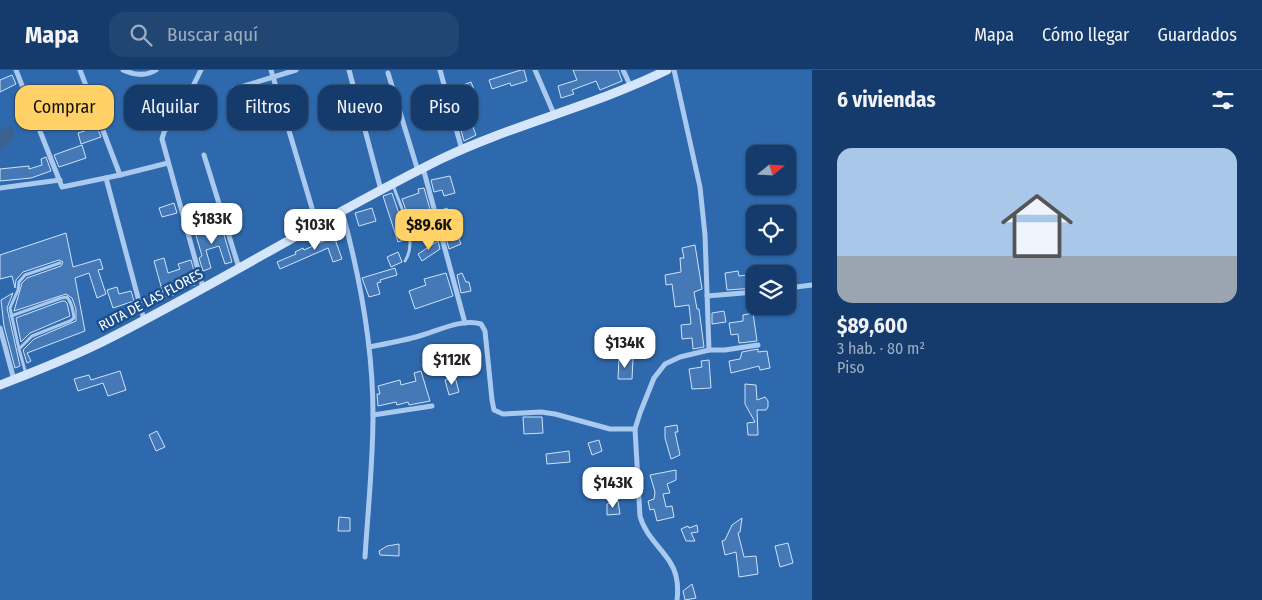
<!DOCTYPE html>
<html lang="es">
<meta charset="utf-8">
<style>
:root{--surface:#143b6b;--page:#214673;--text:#f1f3f6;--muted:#9dadc1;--line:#33557e;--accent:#ffd166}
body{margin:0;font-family:"Fira Sans Condensed",sans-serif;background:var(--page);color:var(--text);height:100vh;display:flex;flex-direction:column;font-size:19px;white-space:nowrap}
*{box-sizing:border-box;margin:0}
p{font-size:16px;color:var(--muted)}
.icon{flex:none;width:28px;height:28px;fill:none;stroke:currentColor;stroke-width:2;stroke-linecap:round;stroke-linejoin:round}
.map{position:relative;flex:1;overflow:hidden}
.panel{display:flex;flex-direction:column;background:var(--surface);width:450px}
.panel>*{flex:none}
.guide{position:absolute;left:15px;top:15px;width:475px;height:45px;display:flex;gap:10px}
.needle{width:32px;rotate:72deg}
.controls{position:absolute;left:746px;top:75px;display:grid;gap:10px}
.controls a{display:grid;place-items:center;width:50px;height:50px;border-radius:10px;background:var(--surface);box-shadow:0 1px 4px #0004,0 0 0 1px var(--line);font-size:25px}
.price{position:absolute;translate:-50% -42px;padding:0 11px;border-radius:10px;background:#fff;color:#222;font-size:16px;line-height:32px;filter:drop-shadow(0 1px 2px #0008)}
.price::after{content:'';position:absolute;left:50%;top:30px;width:15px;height:11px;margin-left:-8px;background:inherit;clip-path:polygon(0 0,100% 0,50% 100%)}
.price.current{background:var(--accent);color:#111}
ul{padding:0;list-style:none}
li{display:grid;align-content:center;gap:10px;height:265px;padding:0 25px}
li+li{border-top:1px solid var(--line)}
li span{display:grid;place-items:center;height:155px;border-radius:15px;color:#555}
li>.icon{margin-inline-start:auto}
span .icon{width:90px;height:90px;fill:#fffc;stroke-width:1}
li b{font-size:21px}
h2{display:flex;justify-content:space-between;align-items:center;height:60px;padding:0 25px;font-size:21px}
.tag{padding:0 18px;border-radius:15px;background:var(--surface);box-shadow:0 1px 4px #0004,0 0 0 1px var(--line);font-size:18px;line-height:45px}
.tag.current{background:var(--accent);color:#111}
header{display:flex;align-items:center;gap:30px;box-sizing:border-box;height:70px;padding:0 25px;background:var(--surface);border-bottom:1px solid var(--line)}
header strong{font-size:24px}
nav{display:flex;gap:28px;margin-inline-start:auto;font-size:18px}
.search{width:350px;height:45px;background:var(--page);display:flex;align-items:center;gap:12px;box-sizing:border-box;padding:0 18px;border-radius:15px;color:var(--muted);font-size:19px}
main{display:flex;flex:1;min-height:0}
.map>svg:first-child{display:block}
.green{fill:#2e69ad;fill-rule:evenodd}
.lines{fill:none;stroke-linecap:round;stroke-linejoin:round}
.river{stroke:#3c6290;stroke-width:14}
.building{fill:#4478b7;stroke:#cfe3fa}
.service{stroke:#a9c9ee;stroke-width:3}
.minor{stroke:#a9c9ee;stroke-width:5}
.secondary{stroke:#d6e6fa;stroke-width:9}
.labels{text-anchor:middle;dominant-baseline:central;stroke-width:5;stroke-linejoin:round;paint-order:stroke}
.street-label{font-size:14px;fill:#fff;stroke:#1b4f8f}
</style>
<header>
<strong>Mapa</strong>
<div class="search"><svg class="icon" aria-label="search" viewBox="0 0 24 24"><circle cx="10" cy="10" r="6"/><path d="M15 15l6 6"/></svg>Buscar aquí</div>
<nav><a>Mapa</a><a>Cómo llegar</a><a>Guardados</a></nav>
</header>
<main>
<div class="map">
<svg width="812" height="530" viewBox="0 0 812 530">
<rect width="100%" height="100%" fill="#1b4f8f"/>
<!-- green -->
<path class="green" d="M0 0H812V530H0ZM755 84H788V116H755ZM755 144H788V176H755ZM755 204H788V236H755Z"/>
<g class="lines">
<!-- river -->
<path class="river" d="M0 73 8 63"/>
</g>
<!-- building -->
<g class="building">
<path d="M521 0H524L527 11 511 16 510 13 492 19 489 10Z"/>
<path d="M573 0H618L622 11 600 20 596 11 572 20 574 24 561 28 558 16 577 10Z"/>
<path d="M12 5 16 14 0 22V10Z"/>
<path d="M471 12 475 22 462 28 476 65 464 71 450 20Z"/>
<path d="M97 57 101 67 81 74 78 63Z"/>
<path d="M82 75 86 88 59 97 54 85Z"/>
<path d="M46 87 51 101 31 108 0 111V99L29 96V99L42 95 41 89Z"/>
<path d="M450 106 455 123 444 126 442 120 434 122 431 110Z"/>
<path d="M424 118 433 150 417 152V150L410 152 402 129 419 123 418 119Z"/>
<path d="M392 123 406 164V169L398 172 383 126Z"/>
<path d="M174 133 177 143 162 147 159 138Z"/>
<path d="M372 138 376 151 359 156 355 143Z"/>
<path d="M447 138 461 174 449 179 439 141Z"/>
<path d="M221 155 232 192 225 194 219 176 206 180 211 198 203 201 199 188 202 186 195 162Z"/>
<path d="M335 160 338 168 335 169 342 189 333 192 328 178 280 199 277 192 296 184 295 182 303 178 304 180 328 169 326 164Z"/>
<path d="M66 163 73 197 100 189 103 199 98 200 106 224 97 228 89 203 75 208 85 261 27 283 31 291 27 293 23 280 34 269 76 251V239L72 228 66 224 14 241 22 213 27 208 61 196 63 192 59 190 23 202 16 210 15 218 12 206 0 209V185Z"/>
<path d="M438 171 440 179 422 191 418 184Z"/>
<path d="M695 175 702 219 694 222 697 239H699L704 277 693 279 692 268 682 269 681 255 691 254 689 235 675 237 672 214 666 215 665 205 681 202 680 188H684L682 178Z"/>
<path d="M398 182 402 192 391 197 387 187Z"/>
<path d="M164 188 168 203 180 199 178 194 191 190 196 209 194 210 195 215 187 217 184 211 171 215 174 225 164 227 154 191Z"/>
<path d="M395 198 397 205 380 210 381 212 377 213 380 224 369 227 362 208Z"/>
<path d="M738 201 739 206 755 204V218L727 220 725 203Z"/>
<path d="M446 203 453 226 415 239 409 221 426 215 424 209Z"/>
<path d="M462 203 466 212H469L471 221 461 223 457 205Z"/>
<path d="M117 217 119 224 131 221 134 231 113 238 107 220Z"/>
<path d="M13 223 7 238 20 296 15 298 4 256 1 230Z"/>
<path d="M62 231H65L67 233 70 246 30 263 21 272 16 248Z"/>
<path d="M724 241 726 252 712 254V243Z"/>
<path d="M753 243 757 271 739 273 738 264 731 265 729 253 743 251V245Z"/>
<path d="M758 279V282L767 281 770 298 760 300 759 296 731 303 729 291 740 289 742 282Z"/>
<path d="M619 288 633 289 632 309H618Z"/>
<path d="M709 290 711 318 692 319 689 299 702 297 701 291Z"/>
<path d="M120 301 126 320 108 326 103 313 78 321 74 309 89 305 91 310Z"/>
<path d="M421 301 430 331 409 335 408 332 397 335 396 332 378 336 377 324H380L378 316 400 310 401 315 416 311 414 303Z"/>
<path d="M455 307 459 322 449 325 445 310Z"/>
<path d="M745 314 756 315 757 330 765 327 768 331V337L766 340H757L758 365H748L747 353 755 352 745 334Z"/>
<path d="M523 347H542L543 363 524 364Z"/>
<path d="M677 355 678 362H675L680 385 671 389 665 368V357Z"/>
<path d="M157 361 165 377 156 381 149 365Z"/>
<path d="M599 370 602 381 592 385 588 373Z"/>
<path d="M569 381 570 392 547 394 546 384Z"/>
<path d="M676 400V410L667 414 670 423 663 424 666 437 672 436 674 447 657 451 654 439 650 440 648 431 654 429 655 422 650 405Z"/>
<path d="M618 431 620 444 607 445V434Z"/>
<path d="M339 447 350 448V461H338Z"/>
<path d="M742 448 740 462 738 463 744 487 756 486 758 504 739 507 736 482 725 485 722 471 725 470 732 455Z"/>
<path d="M697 455 698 462 691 463 695 471H686L681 459 688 456 689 458Z"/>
<path d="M788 473 793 493 780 497 775 476Z"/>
<path d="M399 474V486L380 485 379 481 387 476Z"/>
<path d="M692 514 696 528 685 530 683 521Z"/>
</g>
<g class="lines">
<!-- service -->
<g class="service">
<path d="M393 115C400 136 419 170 405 191"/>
<path d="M11 246 61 228 67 227C72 233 73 240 74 248L70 251 32 266 19 279 26 304"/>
<path d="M19 279 10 238 18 220 19 212 25 205 60 193"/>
</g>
<!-- minor -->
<g class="minor">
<path d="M16 0 62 117 120 105"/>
<path d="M80 0 120 105 168 93"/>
<path d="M123 0C134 5 145 7 156 0"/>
<path d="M201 0 181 40 164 62 162 69 203 218"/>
<path d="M271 0 317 155"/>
<path d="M349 0 381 120"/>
<path d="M440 0 462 80"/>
<path d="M535 0 554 44"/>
<path d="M623 0 631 17"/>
<path d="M674 0 700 117 705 165 709 280 680 287 665 294 654 308 640 343 635 359 640 446C646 470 671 484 676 506 678 514 678 522 677 530"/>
<path d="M388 3 418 101"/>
<path d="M234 19 296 0"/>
<path d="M204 85 239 198"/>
<path d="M423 98 465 253"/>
<path d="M106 108 144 250"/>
<path d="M0 118 60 110"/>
<path d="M342 141C360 207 373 277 373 345 373 392 368 440 365 487"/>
<path d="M788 218 812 215"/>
<path d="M707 226 755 222"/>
<path d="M0 258 14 310"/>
<path d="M369 277C385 274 401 271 416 267 436 262 461 248 481 254L485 261 492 330 494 340 503 344 541 342 555 344 610 359H635"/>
<path d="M709 280H725L758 275"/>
<path d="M373 345 432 336"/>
</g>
<!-- secondary -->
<path class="secondary" d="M0 315C36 301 73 287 108 269 220 212 328 145 441 89 514 54 594 36 667 0"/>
</g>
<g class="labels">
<!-- street labels -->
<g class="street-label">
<text transform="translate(151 230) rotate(-28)">RUTA DE LAS FLORES</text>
</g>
</g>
</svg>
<div class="controls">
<a><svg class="needle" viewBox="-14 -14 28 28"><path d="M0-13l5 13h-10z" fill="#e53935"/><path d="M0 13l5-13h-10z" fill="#9dadc1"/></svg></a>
<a><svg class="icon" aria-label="locate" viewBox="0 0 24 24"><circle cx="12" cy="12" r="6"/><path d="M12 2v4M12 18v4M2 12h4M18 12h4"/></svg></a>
<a><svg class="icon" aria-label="layers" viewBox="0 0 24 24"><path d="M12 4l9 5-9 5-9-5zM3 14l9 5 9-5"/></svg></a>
</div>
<b class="price" style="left:212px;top:175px">$183K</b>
<b class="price" style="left:315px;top:181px">$103K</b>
<b class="price current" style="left:429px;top:181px">$89.6K</b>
<b class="price" style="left:625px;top:299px">$134K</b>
<b class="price" style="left:452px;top:316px">$112K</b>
<b class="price" style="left:613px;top:439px">$143K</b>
<div class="guide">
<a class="tag current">Comprar</a>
<a class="tag">Alquilar</a>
<a class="tag">Filtros</a>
<a class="tag">Nuevo</a>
<a class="tag">Piso</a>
</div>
</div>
<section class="panel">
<h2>6 viviendas<svg class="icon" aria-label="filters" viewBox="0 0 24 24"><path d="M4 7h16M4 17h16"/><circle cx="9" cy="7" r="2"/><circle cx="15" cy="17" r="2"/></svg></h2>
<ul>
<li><span style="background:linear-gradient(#a9c7e8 70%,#9aa5b1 0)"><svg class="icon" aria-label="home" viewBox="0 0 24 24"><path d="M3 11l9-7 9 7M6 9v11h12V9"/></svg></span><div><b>$89,600</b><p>3 hab. · 80 m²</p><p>Piso</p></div></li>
</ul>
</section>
</main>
